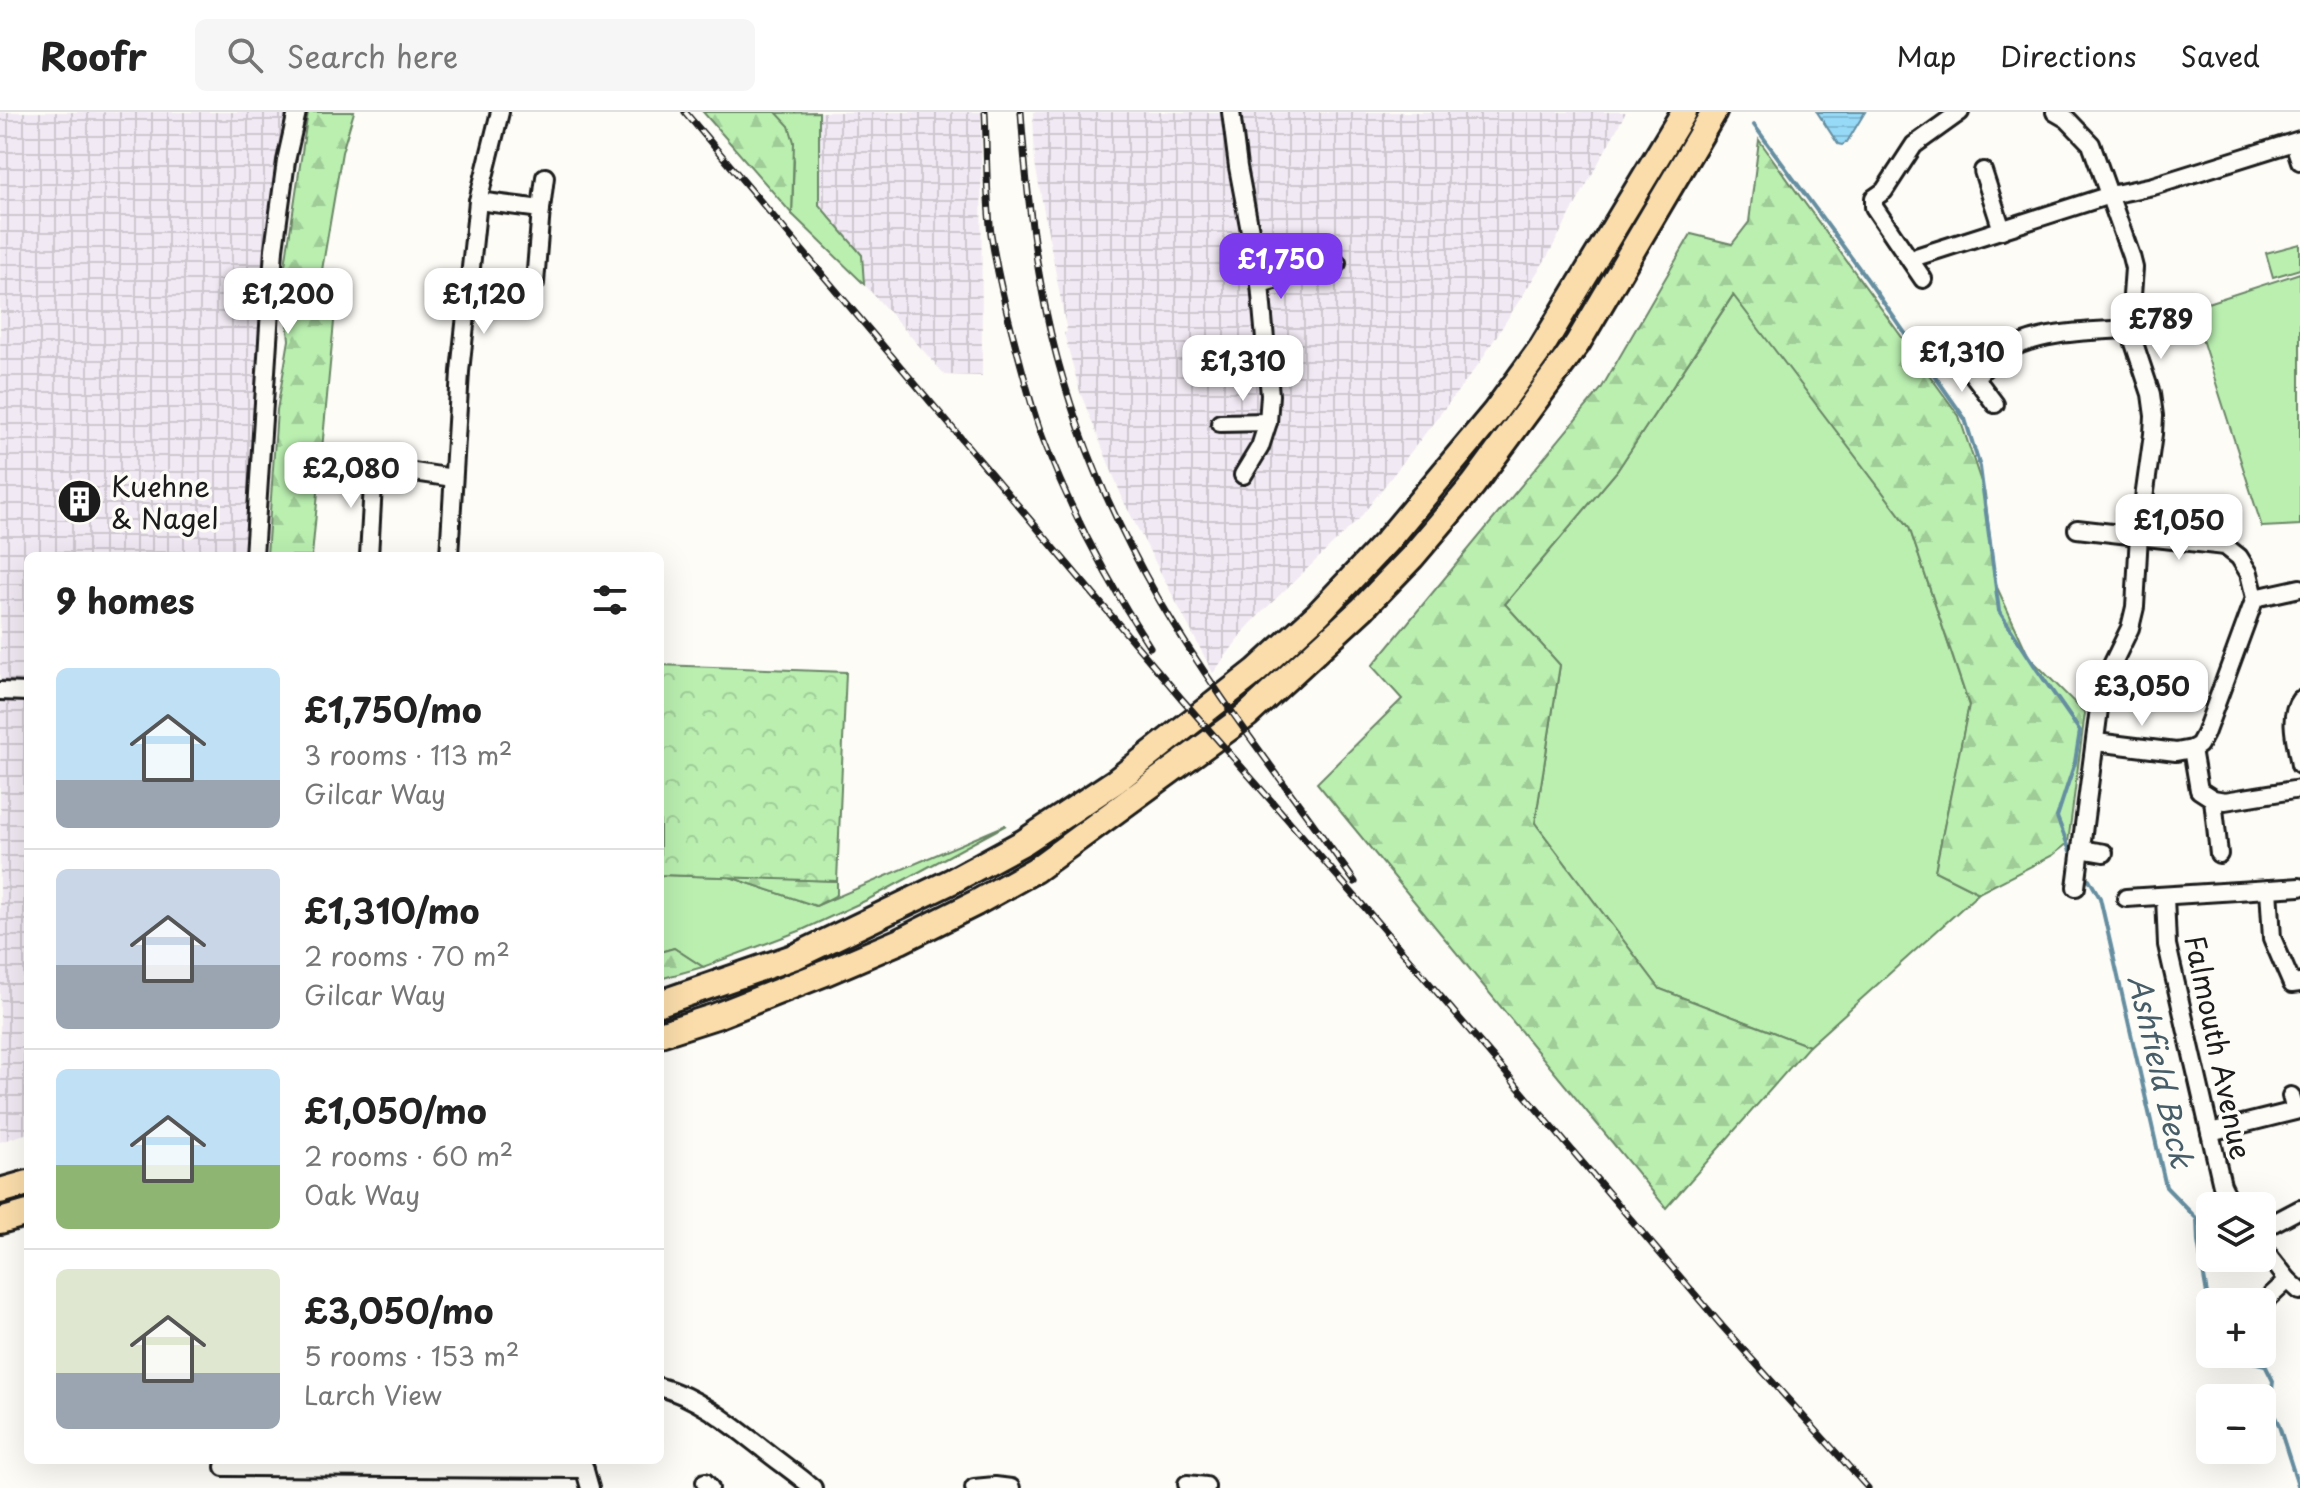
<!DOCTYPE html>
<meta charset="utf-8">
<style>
:root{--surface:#fff;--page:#f6f6f6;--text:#222;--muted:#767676;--line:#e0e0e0;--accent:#7c3aed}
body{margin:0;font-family:"Playpen Sans",sans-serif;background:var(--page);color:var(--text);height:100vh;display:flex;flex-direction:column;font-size:30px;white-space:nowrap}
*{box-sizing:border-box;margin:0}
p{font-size:26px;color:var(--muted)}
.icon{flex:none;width:44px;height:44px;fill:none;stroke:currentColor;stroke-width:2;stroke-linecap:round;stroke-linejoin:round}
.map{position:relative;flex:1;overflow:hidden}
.sheet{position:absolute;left:24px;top:440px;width:640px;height:912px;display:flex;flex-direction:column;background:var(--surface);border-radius:12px;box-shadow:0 8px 32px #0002}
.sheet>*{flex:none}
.tools{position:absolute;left:2196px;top:1080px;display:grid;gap:16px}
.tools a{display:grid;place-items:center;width:80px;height:80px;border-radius:12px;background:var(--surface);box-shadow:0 8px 32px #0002;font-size:40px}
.price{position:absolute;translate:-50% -68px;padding:0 18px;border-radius:16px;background:#fff;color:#222;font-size:26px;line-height:52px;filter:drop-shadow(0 2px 4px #0008)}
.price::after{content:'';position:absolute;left:50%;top:48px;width:24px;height:18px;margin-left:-12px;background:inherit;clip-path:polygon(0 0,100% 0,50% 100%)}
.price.active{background:var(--accent);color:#fff}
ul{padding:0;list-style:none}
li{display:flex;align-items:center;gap:24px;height:200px;padding:0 32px}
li+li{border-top:2px solid var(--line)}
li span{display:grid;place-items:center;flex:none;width:224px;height:160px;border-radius:12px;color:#555}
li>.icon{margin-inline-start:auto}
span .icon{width:96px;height:96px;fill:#fffc;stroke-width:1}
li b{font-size:34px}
h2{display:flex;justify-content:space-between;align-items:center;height:96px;padding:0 32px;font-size:34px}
header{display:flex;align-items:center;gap:48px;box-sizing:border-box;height:112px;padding:0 40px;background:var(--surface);border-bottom:2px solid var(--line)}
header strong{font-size:38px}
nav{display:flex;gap:44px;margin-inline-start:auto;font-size:28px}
.search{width:560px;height:72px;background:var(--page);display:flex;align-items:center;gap:20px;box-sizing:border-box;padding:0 28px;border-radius:12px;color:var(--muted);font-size:30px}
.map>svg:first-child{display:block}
.industrial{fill:url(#industrial-grid)}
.green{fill:#baefb0;stroke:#6b8666;stroke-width:2}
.forest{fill:url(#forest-firs);stroke:#6b8666;stroke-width:2}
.park{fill:url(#park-crowns);stroke:#6b8666;stroke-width:2}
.water{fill:url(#water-rules);stroke:#658ea0;stroke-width:2}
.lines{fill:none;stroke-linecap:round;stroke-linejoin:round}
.stream{stroke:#658ea0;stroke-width:4}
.minor-casing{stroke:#1c1c1c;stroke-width:22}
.highway-casing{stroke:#1c1c1c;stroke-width:30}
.minor{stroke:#fdfcf7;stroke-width:16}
.highway{stroke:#fbddab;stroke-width:24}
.rail-casing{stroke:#1c1c1c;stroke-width:7}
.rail{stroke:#fdfcf7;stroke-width:4;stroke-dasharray:12;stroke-linecap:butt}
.labels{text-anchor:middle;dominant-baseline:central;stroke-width:7;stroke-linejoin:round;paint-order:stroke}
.poi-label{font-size:28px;fill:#1c1c1c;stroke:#fdfcf7;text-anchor:start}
.street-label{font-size:28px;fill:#1c1c1c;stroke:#fdfcf7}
.water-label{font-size:30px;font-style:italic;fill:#475e69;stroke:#fdfcf7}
</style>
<header>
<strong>Roofr</strong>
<div class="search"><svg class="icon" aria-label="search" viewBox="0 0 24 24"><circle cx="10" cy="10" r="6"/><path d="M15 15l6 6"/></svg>Search here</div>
<nav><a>Map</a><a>Directions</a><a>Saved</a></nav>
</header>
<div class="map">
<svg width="2300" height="1376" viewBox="0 0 2300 1376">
<defs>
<pattern id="industrial-grid" width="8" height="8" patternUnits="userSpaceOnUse" patternTransform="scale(2)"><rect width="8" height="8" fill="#f1e9f3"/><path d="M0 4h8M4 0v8" fill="none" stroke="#cec7d0"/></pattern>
<pattern id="forest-firs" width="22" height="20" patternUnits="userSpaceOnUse" patternTransform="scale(2)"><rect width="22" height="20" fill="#baefb0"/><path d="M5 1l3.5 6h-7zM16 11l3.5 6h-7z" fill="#9fcc97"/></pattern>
<pattern id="park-crowns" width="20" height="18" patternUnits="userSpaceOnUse" patternTransform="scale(2)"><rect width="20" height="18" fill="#baefb0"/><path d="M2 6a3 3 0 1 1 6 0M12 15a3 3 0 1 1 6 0" fill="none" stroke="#9fcc97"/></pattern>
<pattern id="water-rules" width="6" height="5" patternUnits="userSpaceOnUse" patternTransform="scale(2)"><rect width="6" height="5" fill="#96daf8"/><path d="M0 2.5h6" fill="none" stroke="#81bad4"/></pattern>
</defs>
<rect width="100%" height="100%" fill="#fdfcf7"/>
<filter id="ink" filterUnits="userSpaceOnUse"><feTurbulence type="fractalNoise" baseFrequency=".0125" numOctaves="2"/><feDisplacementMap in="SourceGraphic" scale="16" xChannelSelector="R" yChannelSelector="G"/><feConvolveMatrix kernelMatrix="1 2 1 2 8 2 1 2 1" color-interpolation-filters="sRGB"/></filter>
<g filter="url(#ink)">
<!-- industrial -->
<g class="industrial">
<path d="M0 0H297L286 49 254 444H28V1021L0 1030Z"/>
<path d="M819 0H981L982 264 945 263 864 172 862 143 819 93Z"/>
<path d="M1033 0H1626L1547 145 1478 253 1359 407 1260 502 1246 517 1213 561 1124 390 1080 280 1064 221 1067 220 1035 52Z"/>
</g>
<!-- green -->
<g class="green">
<path d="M819 0V93L862 143 864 172 792 102 794 48 776 1Z"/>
<path d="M2300 132V157L2273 165 2266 141Z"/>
<path d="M2300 161V413L2262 415 2192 196Z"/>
<path d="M1734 182 1909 415 1969 594 1935 759 1979 781 1809 934 1660 877 1535 711 1560 553 1505 492 1617 359Z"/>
<path d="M1006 713 869 787 802 818 703 855 674 836 660 840V763L730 765 816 794Z"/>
</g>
<!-- forest -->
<g class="forest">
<path d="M308 0H354L342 40 322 158 338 167 312 444H267L277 298 289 228 283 167Z"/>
<path d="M703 0H776L789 14 794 30 792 102Z"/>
<path d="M1759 28 1959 304 1985 382 1995 471 2029 545 2085 601 2068 731 2053 743 1979 781 1935 759 1969 593 1909 415 1733 183 1617 359 1505 492 1560 553 1535 711 1660 877 1809 934 1666 1096 1317 671 1402 587 1372 554 1601 277 1691 122 1732 132 1749 110Z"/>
<path d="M730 765 837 769V783L816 794Z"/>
<path d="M674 836 703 855 660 867V840Z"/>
</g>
<!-- park -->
<path class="park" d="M660 553 846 560 837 769 660 763Z"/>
<!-- water -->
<path class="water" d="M1817 0H1865L1847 30 1842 33 1838 32Z"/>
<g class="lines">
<!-- stream -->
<g class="stream">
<path d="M1754 13 1867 167 1965 307 1980 355 1999 499 2036 556 2080 619 2075 650 2057 705 2070 739"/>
<path d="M2089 767 2100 786 2166 1075 2197 1107 2198 1130 2210 1199"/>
<path d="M2240 1242 2245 1248 2265 1253 2273 1269 2270 1295 2278 1311 2299 1376"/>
</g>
<defs>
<g id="minor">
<path d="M1231 0 1238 55 1260 172 1270 283 1268 310 1260 335 1243 363"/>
<path d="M2055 0 2067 7 2091 32 2131 144 2134 156 2130 211 2133 228 2151 282 2154 304 2153 322 2139 422 2135 495 2130 516 2108 561 2100 589 2076 775"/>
<path d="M2294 31 2300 49"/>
<path d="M1983 59 2002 118"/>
<path d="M478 89 541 97 535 171"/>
<path d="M541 97 545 65"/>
<path d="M1911 149 1919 144 2110 83 2153 74 2300 28"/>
<path d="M1923 167 1874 95V86L1884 79 1914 33 1960 0"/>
<path d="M1260 172 1337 151"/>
<path d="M1962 248 1995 292"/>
<path d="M1975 265C1984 257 1993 247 2003 241 2036 219 2093 219 2131 217"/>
<path d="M1220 311 1268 310"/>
<path d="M343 352 401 358 453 366"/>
<path d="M2077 417 2225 434 2239 445 2249 461 2255 486 2205 622 2199 633 2192 637 2176 640 2096 630"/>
<path d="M254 444 274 137 286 49 297 0"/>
<path d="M369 444 374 355"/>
<path d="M449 444 460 260 478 89 500 0"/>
<path d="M2255 486 2300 476"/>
<path d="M0 579 28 580"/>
<path d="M2300 588C2287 605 2297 633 2300 653"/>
<path d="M2192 637 2199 678 2213 687 2225 689 2300 677"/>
<path d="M2213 687 2219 742"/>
<path d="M2081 737 2104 741"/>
<path d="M2269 777 2272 826 2292 872 2300 871"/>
<path d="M2165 784 2167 833 2222 1073 2232 1094"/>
<path d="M2126 786 2300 775"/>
<path d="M2210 1020 2295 999 2291 984"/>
<path d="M2262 1117 2300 1097"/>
<path d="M2262 1135 2288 1168 2300 1179"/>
<path d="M2262 1192 2288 1168"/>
<path d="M660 1275C698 1285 732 1313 763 1337 779 1350 797 1362 813 1376"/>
<path d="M582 1348 590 1376"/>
<path d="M224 1355 585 1357"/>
<path d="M705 1370 710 1376"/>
<path d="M1187 1372 1206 1374V1376"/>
<path d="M974 1376 995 1374 1011 1376"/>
</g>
<g id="highway">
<path d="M660 891 796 844 952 769 1024 730 1116 669 1256 559 1318 502 1386 430 1494 301 1542 235 1684 0"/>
<path d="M660 922 716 904 825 861 900 829 976 791 1035 758 1247 603 1362 497 1412 445 1473 373 1577 232 1714 0"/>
<path d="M0 1079 28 1071"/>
<path d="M0 1109 28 1101"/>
</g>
</defs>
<!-- minor casing -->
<use href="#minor" class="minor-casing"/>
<!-- highway casing -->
<use href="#highway" class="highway-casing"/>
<!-- minor -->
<use href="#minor" class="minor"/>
<!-- highway -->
<use href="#highway" class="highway"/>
<defs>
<g id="rail">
<path d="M685 0 1181 586 1360 790 1722 1214 1868 1376"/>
<path d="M985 0C987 41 986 82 991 122 997 161 1006 198 1016 235 1025 267 1032 299 1044 329 1072 402 1108 470 1150 535"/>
<path d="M1021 0C1026 74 1034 149 1051 222 1073 314 1111 404 1158 486 1216 586 1289 676 1355 770"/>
</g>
</defs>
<!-- rail casing -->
<use href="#rail" class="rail-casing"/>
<!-- rail -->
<use href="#rail" class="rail"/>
</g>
</g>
<!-- icons -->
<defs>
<symbol id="building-disc" viewBox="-11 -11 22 22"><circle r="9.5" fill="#1c1c1c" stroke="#fdfcf7"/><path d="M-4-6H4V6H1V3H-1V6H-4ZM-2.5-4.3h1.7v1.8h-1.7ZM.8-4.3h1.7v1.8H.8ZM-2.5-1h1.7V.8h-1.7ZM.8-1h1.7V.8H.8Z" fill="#fff"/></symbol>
</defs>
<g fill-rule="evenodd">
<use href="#building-disc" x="54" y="364" width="51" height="51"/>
</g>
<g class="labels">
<!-- poi labels -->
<g class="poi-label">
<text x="111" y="373">Kuehne<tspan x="111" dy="32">&amp; Nagel</tspan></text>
</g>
<!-- street labels -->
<g class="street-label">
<text transform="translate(2219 935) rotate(78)">Falmouth Avenue</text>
</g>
<!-- water labels -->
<g class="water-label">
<text transform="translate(2162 959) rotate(77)">Ashfield Beck</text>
</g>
</g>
</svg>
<div class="tools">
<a><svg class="icon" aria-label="layers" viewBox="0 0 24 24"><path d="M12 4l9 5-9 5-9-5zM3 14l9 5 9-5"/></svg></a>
<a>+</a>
<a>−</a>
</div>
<b class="price active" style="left:1281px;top:189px">£1,750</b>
<b class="price" style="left:288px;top:224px">£1,200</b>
<b class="price" style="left:484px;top:224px">£1,120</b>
<b class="price" style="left:2161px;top:249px">£789</b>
<b class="price" style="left:1962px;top:282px">£1,310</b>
<b class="price" style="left:1243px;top:291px">£1,310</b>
<b class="price" style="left:351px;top:398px">£2,080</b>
<b class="price" style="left:2179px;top:450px">£1,050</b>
<b class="price" style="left:2142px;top:616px">£3,050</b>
<section class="sheet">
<h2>9 homes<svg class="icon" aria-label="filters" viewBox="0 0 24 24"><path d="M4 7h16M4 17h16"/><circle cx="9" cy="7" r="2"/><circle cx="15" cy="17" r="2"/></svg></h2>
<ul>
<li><span style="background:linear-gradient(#bfe0f5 70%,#9aa5b1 0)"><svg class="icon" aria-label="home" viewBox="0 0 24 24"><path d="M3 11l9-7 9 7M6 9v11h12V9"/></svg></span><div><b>£1,750/mo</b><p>3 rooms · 113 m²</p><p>Gilcar Way</p></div></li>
<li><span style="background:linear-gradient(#c9d6e8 60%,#9aa5b1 0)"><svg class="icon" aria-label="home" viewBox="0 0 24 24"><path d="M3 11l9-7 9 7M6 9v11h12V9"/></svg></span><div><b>£1,310/mo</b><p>2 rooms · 70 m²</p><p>Gilcar Way</p></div></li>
<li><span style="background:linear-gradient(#bfe0f5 60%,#8fb573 0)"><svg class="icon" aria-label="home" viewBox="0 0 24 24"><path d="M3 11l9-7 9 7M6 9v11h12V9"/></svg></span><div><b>£1,050/mo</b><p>2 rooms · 60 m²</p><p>Oak Way</p></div></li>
<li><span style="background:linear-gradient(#dfe7d0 65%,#9aa5b1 0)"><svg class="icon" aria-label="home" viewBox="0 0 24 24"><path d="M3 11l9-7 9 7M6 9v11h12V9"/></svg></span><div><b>£3,050/mo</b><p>5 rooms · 153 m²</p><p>Larch View</p></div></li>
</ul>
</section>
</div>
